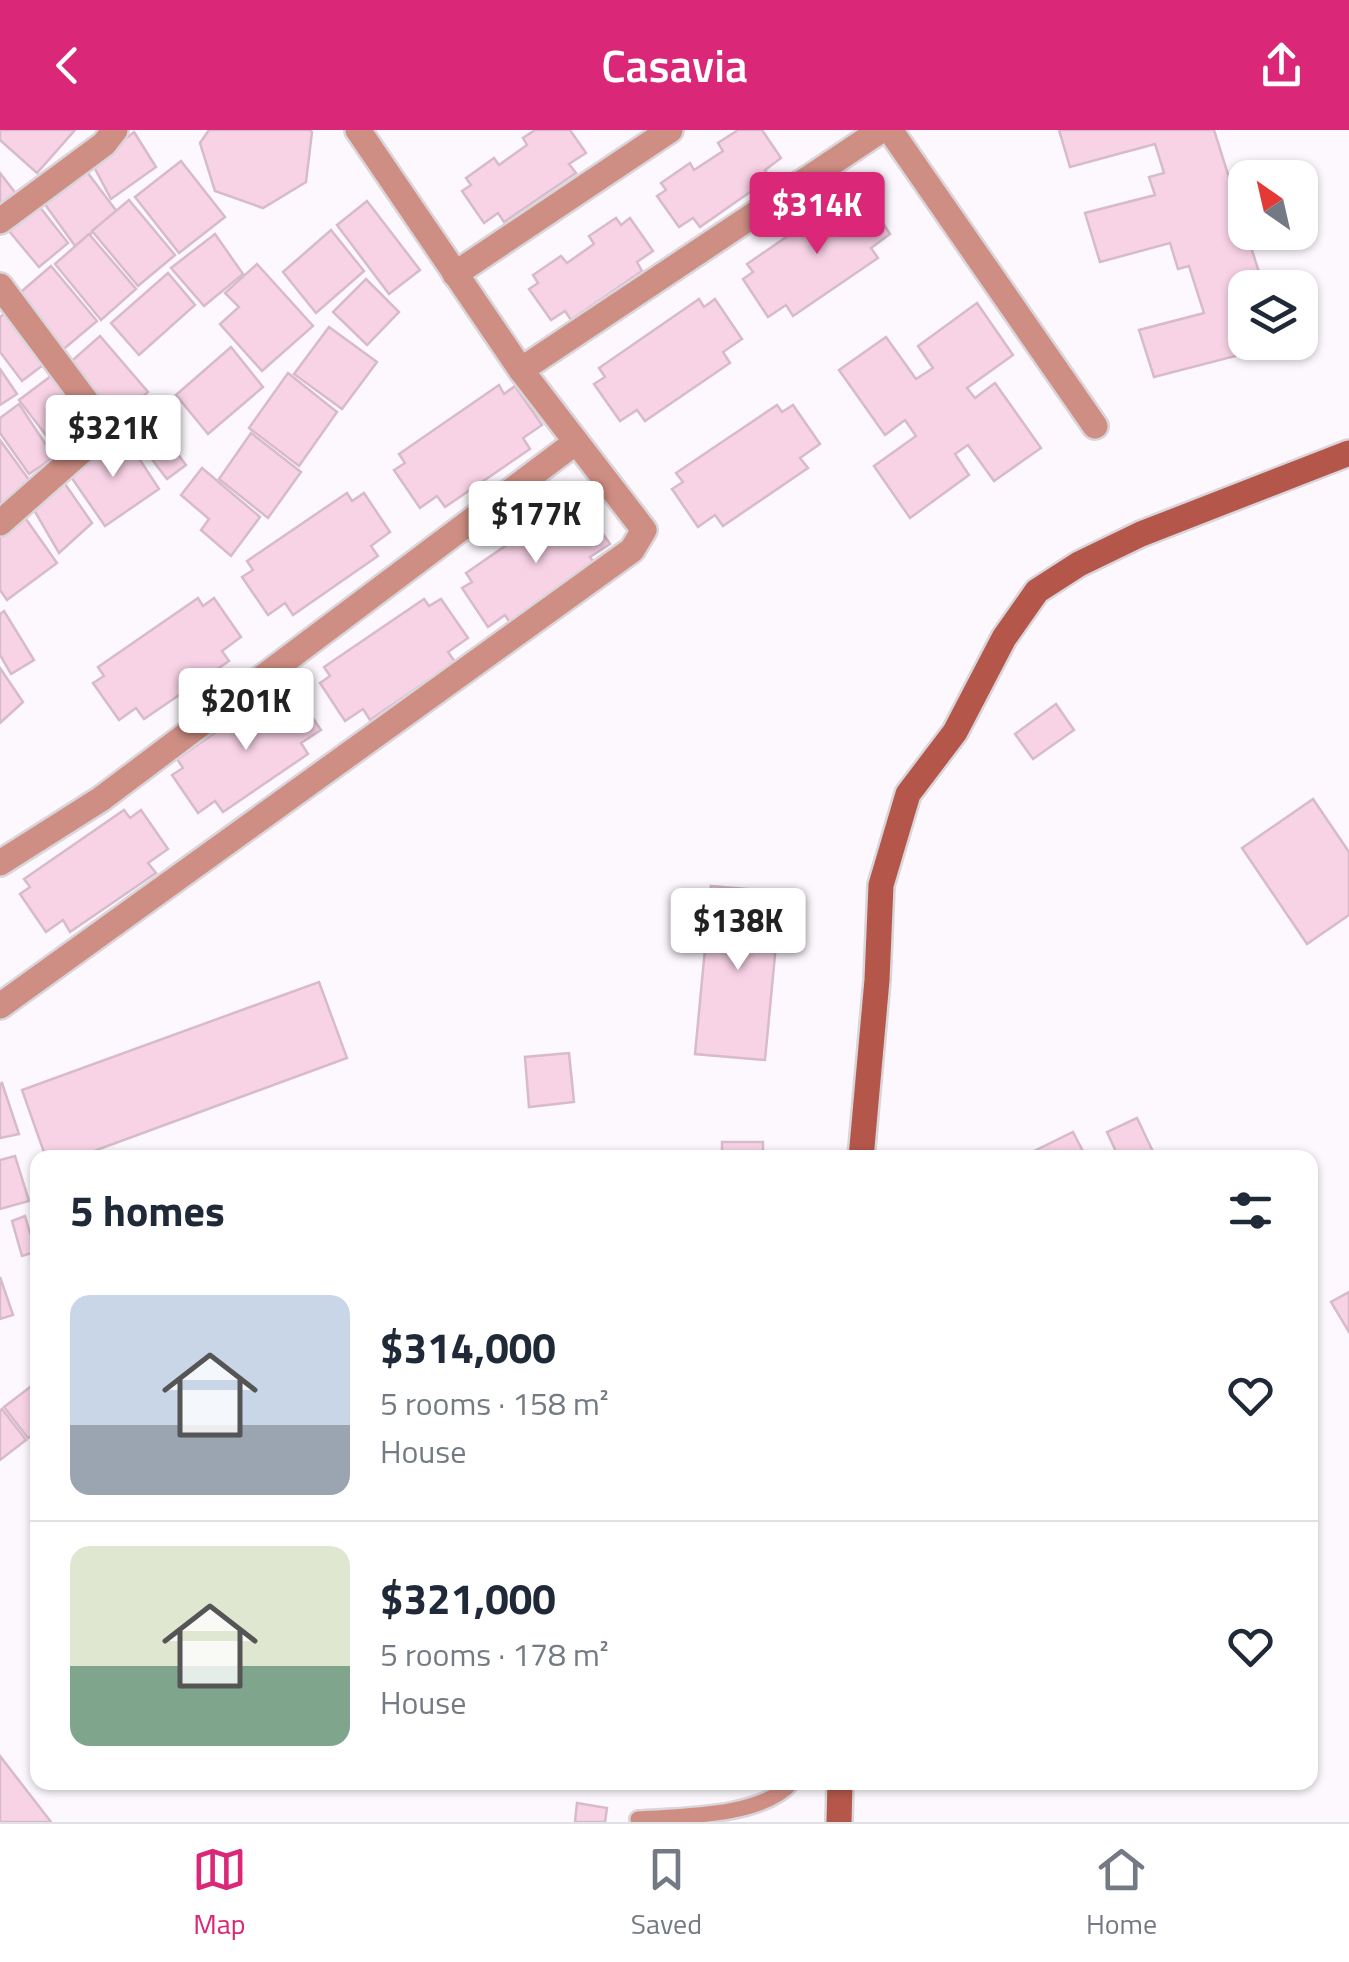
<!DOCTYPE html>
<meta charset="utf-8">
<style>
:root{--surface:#fff;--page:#f6f6f7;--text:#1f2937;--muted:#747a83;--line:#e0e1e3;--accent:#db2777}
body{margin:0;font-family:"Titillium Web",sans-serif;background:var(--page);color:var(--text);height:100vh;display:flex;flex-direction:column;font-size:38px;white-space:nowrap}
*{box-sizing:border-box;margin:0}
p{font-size:32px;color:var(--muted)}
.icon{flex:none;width:55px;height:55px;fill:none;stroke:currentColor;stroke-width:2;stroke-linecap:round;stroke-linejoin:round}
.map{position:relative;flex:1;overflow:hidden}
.panel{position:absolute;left:30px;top:1020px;width:1288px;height:640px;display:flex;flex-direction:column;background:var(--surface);border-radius:20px;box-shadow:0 2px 8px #0004}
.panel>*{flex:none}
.needle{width:65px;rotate:326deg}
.fabs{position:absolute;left:1228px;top:30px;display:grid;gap:20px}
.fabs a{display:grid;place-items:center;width:90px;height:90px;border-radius:20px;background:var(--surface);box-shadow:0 2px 8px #0004;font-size:50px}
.price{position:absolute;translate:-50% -85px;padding:0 22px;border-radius:10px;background:#fff;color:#222;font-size:32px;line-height:65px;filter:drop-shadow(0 2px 5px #0008)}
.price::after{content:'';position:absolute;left:50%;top:60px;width:30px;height:22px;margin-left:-15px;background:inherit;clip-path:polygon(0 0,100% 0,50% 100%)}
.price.current{background:var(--accent);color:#fff}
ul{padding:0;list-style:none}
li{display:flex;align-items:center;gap:30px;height:250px;padding:0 40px}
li+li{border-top:2px solid var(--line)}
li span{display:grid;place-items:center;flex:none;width:280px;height:200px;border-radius:20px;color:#555}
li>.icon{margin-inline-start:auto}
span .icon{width:120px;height:120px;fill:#fffc;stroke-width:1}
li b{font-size:42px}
h2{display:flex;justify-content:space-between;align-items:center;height:120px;padding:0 40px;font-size:42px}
header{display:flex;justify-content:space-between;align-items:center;height:130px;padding:0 40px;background:var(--accent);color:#fff;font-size:45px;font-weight:600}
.menu{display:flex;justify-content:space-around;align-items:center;height:140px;border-top:2px solid var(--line);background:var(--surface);font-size:28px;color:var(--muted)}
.menu a{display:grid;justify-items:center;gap:5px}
.menu .current{color:var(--accent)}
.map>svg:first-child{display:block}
.building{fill:#f8d3e6;stroke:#d7bbca;stroke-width:2.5}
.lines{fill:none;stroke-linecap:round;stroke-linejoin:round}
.lane-casing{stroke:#dad5da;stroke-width:20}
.street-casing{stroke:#dad5da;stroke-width:30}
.secondary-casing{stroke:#dad5da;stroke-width:30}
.lane{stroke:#cf8e83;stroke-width:15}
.street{stroke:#cf8e83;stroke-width:25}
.secondary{stroke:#b4574a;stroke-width:25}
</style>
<header><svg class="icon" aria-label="back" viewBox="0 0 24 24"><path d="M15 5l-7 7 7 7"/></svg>Casavia<svg class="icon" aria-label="share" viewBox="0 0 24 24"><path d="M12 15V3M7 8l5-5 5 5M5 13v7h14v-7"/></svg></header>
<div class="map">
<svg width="1349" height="1692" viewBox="0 0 1349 1692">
<rect width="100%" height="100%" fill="#fcf8fd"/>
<!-- building -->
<g class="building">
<path d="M0 0H75L37 43 0 10Z"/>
<path d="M209 0H310L312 2 306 52 263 78 215 61 200 13Z"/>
<path d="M535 0H570L586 23 569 34 576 43 504 92 498 83 484 93 462 61 471 55 466 48 494 28 499 35 527 15 523 8Z"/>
<path d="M738 0H762L781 28 765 40 770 48 700 97 693 88 679 97 657 66 666 60 661 53 690 33 694 40 723 21 718 13Z"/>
<path d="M1059 0H1214L1264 158H1245V212L1282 214 1154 247 1139 200 1204 183 1189 136 1178 139 1170 113 1100 132 1085 83 1155 65 1149 47 1164 43 1155 14 1070 37Z"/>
<path d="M134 2 156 37 111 69 93 35Z"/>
<path d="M181 31 225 87 179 123 135 67Z"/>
<path d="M81 34 118 83 75 116 39 66Z"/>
<path d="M0 43 17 65 0 78Z"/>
<path d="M847 65 852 72 864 65 890 104 871 118 878 128 793 186 786 175 768 187 743 149 753 142 747 134Z"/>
<path d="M129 70 175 125 138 156 92 101Z"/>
<path d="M367 71 420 140 389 164 337 95Z"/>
<path d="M39 76 68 113 39 137 9 101Z"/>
<path d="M616 88 621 95 630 88 653 121 637 132 642 141 571 190 565 181 551 190 529 159 538 153 533 145 561 126 567 133 594 114 589 106Z"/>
<path d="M331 100 364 141 316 183 283 142Z"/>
<path d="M89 104 136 159 101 190 55 134Z"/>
<path d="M215 104 243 144 204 176 171 138Z"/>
<path d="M257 134 313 196 262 241 220 194 239 177 225 163Z"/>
<path d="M51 136 97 191 59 223 14 168Z"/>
<path d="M168 143 195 175 139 225 111 193Z"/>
<path d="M366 149 399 182 367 215 333 182Z"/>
<path d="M699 169 704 177 715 169 742 209 723 222 730 233 645 291 637 280 620 291 594 254 605 247 599 238Z"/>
<path d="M977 173 1013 225 967 258 975 268 995 253 1041 318 994 351 968 315 955 324 969 345 910 388 874 336 916 306 905 290 885 305 839 240 886 207 916 249 933 238 918 216Z"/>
<path d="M7 182 47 232 22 251 0 222V187Z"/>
<path d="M329 197 377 232 342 279 294 244Z"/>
<path d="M100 206 148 262 114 292 66 236Z"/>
<path d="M231 217 263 257 208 304 176 265Z"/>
<path d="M0 239 17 264 0 275Z"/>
<path d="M55 243 99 299 62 326 19 270Z"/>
<path d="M288 243 337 282 299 336 249 298Z"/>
<path d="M499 255 504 264 515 256 542 295 523 308 530 319 445 377 437 366 420 378 394 340 405 333 399 324Z"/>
<path d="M19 274 54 327 29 344 0 303V288Z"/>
<path d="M777 275 782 282 793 275 820 314 800 328 808 338 723 396 715 385 698 397 672 359 683 352 676 343Z"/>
<path d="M150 288 186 335 167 349 131 302Z"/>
<path d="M251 303 301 342 268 388 219 349Z"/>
<path d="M123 304 159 359 105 396 67 341Z"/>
<path d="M0 310 32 354 0 377Z"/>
<path d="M202 338 260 387 231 426 201 400 209 389 181 365Z"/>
<path d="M63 351 92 393 59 423 34 380Z"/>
<path d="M347 363 352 371 364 363 390 402 371 416 378 426 293 485 285 473 268 485 242 447 253 440 247 431Z"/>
<path d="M566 374 572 382 583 375 610 414 590 427 597 437 512 496 505 485 488 497 462 458 472 452 466 443Z"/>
<path d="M21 382 57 433 7 470 0 460V397Z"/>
<path d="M198 468 203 476 214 468 241 507 222 521 229 531 144 589 136 578 119 590 93 553 104 546 98 537Z"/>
<path d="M424 469 429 476 441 469 468 508 448 522 455 532 370 590 363 579 345 591 320 553 330 546 324 537Z"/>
<path d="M4 481 34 530 11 544 0 525V484Z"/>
<path d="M0 538 23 572 0 593Z"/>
<path d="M277 560 283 568 294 561 321 600 301 613 308 624 223 682 215 671 198 683 172 645 183 638 177 629Z"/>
<path d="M1056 574 1074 600 1033 629 1015 604Z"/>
<path d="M1313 669 1349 722V785L1307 814 1242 718Z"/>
<path d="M124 680 130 688 141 680 168 719 148 733 156 743 70 802 63 790 46 802 20 764 30 757 24 749Z"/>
<path d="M711 756 781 762 765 930 695 924Z"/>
<path d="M319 852 347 928 75 1028H46L22 960Z"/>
<path d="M569 923 574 972 529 977 525 927Z"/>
<path d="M2 953 19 1004 0 1008V954Z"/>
<path d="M1137 988 1156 1028H1119L1107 1002Z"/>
<path d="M1073 1002 1086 1027 1020 1028Z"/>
<rect x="722" y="1012" width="41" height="16"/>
<path d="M15 1026 29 1071 0 1079V1030Z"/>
<path d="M25 1086 30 1103 38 1101V1121L22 1126 12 1091Z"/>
<path d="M0 1147 13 1185 0 1189Z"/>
<path d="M1349 1162V1202L1331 1172Z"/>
<path d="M38 1251V1301L28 1308 4 1277Z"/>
<path d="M2 1279 26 1310 0 1330V1281Z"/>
<path d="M0 1626 51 1692H0Z"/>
<path d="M577 1673 607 1678 605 1692H575Z"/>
</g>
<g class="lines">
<defs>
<path id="lane" d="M638 1689C681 1686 763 1687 792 1652"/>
<g id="street">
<path d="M890 0 1095 296"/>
<path d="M0 91 104 14 115 0"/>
<path d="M455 144 670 0"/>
<path d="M0 156 103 294 93 311 0 393"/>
<path d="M521 240 881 0"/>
<path d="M0 733 101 669 576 312"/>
<path d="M0 876 632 420 644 400 521 240 358 0"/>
</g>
<g id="secondary">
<path d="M861 1028 877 850 881 755 908 664 955 602 1004 508 1037 461 1079 434 1141 404 1349 323"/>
<path d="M839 1692 840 1652"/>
</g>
</defs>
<!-- lane casing -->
<use href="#lane" class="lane-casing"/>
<!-- street casing -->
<use href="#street" class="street-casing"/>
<!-- secondary casing -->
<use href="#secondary" class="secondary-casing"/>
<!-- lane -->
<use href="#lane" class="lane"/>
<!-- street -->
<use href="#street" class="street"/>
<!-- secondary -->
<use href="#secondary" class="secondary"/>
</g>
</svg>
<div class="fabs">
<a><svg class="needle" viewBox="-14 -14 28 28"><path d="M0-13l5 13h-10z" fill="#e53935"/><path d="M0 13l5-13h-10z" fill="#747a83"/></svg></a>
<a><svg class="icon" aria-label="layers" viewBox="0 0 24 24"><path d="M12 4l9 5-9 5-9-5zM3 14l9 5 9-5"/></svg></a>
</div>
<b class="price current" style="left:817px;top:127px">$314K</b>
<b class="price" style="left:113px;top:350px">$321K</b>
<b class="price" style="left:536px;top:436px">$177K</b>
<b class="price" style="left:246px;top:623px">$201K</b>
<b class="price" style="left:738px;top:843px">$138K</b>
<section class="panel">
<h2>5 homes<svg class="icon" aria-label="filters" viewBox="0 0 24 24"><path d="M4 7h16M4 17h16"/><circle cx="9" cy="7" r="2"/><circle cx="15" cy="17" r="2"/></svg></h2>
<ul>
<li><span style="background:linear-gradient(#c9d6e8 65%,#9aa5b1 0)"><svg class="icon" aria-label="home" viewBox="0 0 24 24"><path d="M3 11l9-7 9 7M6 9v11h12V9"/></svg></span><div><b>$314,000</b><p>5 rooms · 158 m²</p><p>House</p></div><svg class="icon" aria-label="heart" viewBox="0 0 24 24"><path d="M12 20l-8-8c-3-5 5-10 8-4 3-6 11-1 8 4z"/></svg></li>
<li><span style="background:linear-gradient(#dfe7d0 60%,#7fa58c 0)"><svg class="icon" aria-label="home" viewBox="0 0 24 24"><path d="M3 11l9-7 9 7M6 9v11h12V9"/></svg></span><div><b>$321,000</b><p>5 rooms · 178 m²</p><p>House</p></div><svg class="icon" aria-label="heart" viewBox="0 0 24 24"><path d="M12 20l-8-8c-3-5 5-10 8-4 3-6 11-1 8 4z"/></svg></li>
</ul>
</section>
</div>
<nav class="menu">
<a class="current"><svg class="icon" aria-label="map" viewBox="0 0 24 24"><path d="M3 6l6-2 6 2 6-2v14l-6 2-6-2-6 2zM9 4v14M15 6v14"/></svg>Map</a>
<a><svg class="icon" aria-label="saved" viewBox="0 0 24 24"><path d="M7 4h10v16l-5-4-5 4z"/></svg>Saved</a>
<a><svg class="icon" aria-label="home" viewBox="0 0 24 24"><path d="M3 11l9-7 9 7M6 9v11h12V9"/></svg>Home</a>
</nav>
